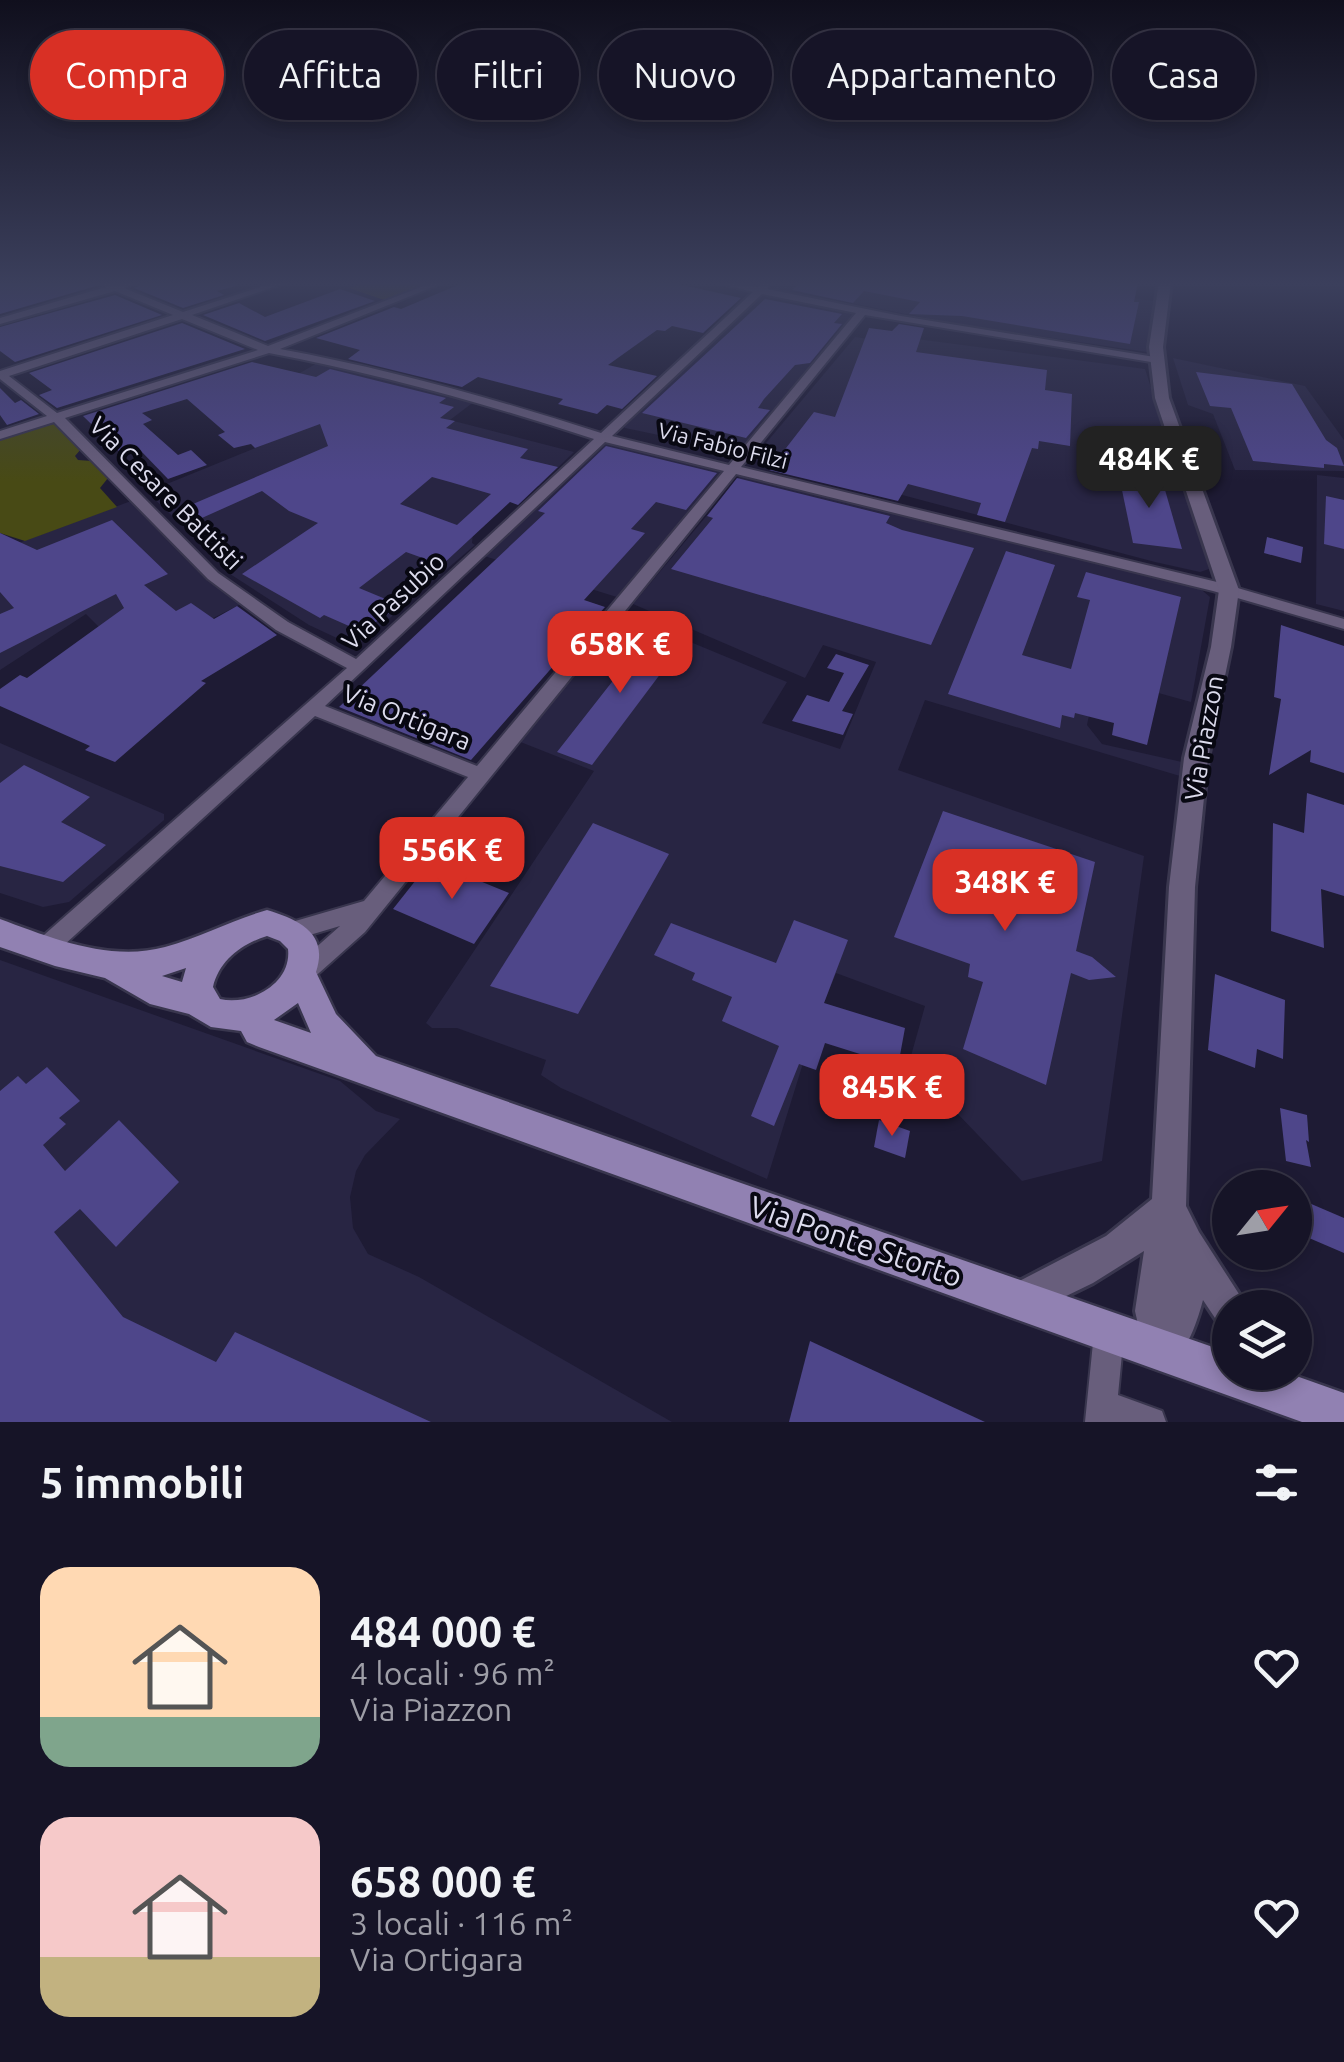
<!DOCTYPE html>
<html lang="it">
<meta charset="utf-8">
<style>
:root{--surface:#161427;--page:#1f1d2f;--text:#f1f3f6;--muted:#9e9ea7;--line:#353344;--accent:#d93025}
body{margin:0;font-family:Ubuntu,sans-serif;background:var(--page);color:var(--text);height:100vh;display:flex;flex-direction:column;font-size:38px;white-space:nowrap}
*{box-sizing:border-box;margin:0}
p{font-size:32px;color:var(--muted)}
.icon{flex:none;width:55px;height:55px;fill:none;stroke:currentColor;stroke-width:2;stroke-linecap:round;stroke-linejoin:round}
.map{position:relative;height:1422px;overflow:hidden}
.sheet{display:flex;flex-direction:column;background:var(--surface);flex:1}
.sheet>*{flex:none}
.top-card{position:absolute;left:30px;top:30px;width:1285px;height:90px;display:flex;gap:20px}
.needle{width:65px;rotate:60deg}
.tools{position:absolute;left:1212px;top:1170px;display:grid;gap:20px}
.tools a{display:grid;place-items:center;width:100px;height:100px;border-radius:50%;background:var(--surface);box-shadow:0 5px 15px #0003,0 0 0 2px var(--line);font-size:50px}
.price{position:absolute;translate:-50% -85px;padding:0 22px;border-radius:20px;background:var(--accent);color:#fff;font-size:32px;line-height:65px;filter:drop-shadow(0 2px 5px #0008)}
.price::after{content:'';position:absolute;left:50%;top:60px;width:30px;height:22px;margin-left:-15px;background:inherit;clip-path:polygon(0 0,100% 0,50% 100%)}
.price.selected{background:#222;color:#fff}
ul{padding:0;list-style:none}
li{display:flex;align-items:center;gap:30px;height:250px;padding:0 40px}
li span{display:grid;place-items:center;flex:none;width:280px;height:200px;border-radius:30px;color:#555}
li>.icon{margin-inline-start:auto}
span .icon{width:120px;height:120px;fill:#fffc;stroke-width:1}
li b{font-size:42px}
h2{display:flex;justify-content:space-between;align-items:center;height:120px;padding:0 40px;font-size:42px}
.tag{padding:0 35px;border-radius:45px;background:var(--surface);box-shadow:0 5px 15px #0003,0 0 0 2px var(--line);font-size:35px;line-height:90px}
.tag.selected{background:var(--accent);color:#fff}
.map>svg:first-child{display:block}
.built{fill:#282543}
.green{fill:#484a15}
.building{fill:#4e468a;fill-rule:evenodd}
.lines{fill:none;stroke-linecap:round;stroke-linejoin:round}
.minor-casing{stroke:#39364e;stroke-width:4}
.tertiary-casing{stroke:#39364e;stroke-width:6}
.secondary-casing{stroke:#39364e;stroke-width:5}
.minor{fill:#685e7c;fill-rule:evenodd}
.tertiary{fill:#685e7c;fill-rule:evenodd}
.secondary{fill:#9181b2;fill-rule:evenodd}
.labels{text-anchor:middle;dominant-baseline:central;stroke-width:8;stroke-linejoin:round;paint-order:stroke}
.far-street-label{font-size:22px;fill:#dcdbed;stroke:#080812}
.street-label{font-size:25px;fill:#dcdbed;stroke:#080812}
.near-street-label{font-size:30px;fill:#dcdbed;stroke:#080812}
</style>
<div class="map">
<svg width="1344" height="1422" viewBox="0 0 1344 1422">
<rect width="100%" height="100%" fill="#1e1b34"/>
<!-- built -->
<g class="built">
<path d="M774 282H988L980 292 1076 289 1153 301 1147 352 957 324 774 288 770 285Z"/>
<path d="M760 292 860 312 787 402 740 452 625 428 622 424Z"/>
<path d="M894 336 1145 369 1209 569 1200 572 1155 562 755 456 855 337 891 342Z"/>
<path d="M1173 358 1305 386 1344 440V471L1235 470 1213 414 1188 405Z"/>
<path d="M319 362 475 401 450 420 574 452 539 486 530 484 473 533 472 543 475 545 356 647 309 625 227 572 213 557 229 551 222 543 207 549 147 492 312 425 260 396Z"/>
<path d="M608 435 729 468 620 598 481 555Z"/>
<path d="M744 471 1197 586 1210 597 1191 702 1097 676 1087 725 1102 744 1182 762 1180 776 925 700 898 770 1144 856 1102 1161 1022 1181 909 1063 925 1006 836 973 814 1028 767 1179 561 1088 541 1075 546 1060 457 1028H432L426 1023 594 771 518 741 599 646 669 670 688 641 787 682 762 723 840 749 876 662 823 645 805 678 633 604Z"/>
<path d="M1317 475 1344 478V611L1316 604Z"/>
<path d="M131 501 211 582 241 604 150 650 111 639 86 614 0 670V550Z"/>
<path d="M0 743 164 814V820L69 902 43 907 0 893Z"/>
<path d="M0 960 340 1081 376 1111 400 1119 365 1155 356 1171 350 1197 353 1228 368 1254 419 1277 672 1422H0Z"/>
</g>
<!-- green -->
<g class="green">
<path d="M367 282H432L387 301 349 288Z"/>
<path d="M57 423 81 449 75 456 78 460 92 461 108 478 100 488 117 507 25 541 0 533V438Z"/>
</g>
<!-- building -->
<g class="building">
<path d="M0 282H93L96 286 0 314Z"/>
<path d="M147 282H235L236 286 217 291 224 295 183 308 134 288Z"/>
<path d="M465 282H669L741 298 703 333 672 326 665 331 657 330 608 365 657 376 622 409 607 405 597 414 558 404 563 399 478 377 462 387 348 359 360 350 316 338 394 307 401 309Z"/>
<path d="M802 282H1138L1134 302H1139L1130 344 962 316 909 314 920 302 864 291 853 303 792 290Z"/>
<path d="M340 289 375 301 265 341 203 315 239 303 265 317Z"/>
<path d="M115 295 162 315 15 362 0 351V327Z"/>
<path d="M765 299 842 314 834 323 842 324 810 363 795 365 764 399 758 408 770 410 746 438 642 413Z"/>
<path d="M182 323 245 349 57 408 39 395 52 390 29 373Z"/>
<path d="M899 324 924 328 916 352 1047 370 1045 390 1072 394 1070 446 1039 441 1038 449 1032 448 1005 522 977 515 981 503 908 484 898 501 769 470 814 412 835 417 869 328 892 331Z"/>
<path d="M252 362 316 377 330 369 446 398 439 403 454 407 440 418 455 421 446 428 528 449 520 458 558 467 518 505 510 502 442 565 406 552 359 588 400 605 384 617 366 628 353 622 349 626 324 615 320 618 242 574 318 523 289 511 262 491 193 522 179 510 328 446 320 424 255 448 251 444 234 448 218 435 225 432 187 399 142 413 152 420 143 424 178 455 191 450 207 465 168 479 140 450 124 456 83 416ZM432 477 450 482 491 494 457 525 400 504Z"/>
<path d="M1196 372 1292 384 1326 440 1337 448 1344 466 1324 464V468L1253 461 1231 408 1210 406Z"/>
<path d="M0 388 15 403 21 400 39 414 7 425 0 415Z"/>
<path d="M606 446 717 473 686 510 656 502 631 529 645 533 584 600 605 607 471 760 339 707 545 513 538 511Z"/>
<path d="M1118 471 1161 476 1182 549 1133 543Z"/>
<path d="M737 478 890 516 886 523 902 530 974 548 931 645 671 569 713 518 707 516Z"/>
<path d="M1326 496 1344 500V549L1324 544Z"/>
<path d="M112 520 168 574 144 585 176 611 191 603 214 619 237 606 277 635 201 681 206 683 115 762 85 750 90 746 0 706V689L20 675 27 678 124 608 116 594 0 653V614L14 608 0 592V533L37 550Z"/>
<path d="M1267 537 1303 547 1301 563 1264 553Z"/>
<path d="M1006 551 1055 565 1022 655 1071 669 1090 600 1077 597 1086 572 1181 597 1147 745 1112 735 1114 723 1075 713 1074 718 1062 715 1060 728 948 694Z"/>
<path d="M631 625 661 637 657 642 679 649 592 765 557 752 637 650 617 643Z"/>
<path d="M1281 625 1344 646V773L1310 762 1311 750 1269 775 1281 699 1274 697Z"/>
<path d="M836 654 869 665 842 711 853 714 843 735 792 721 807 695 829 702 844 673 827 668Z"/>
<path d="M24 765 90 797 61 822 106 845 63 882 0 866V783Z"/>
<path d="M1307 793 1344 805V896L1321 889 1324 948 1271 931 1273 823 1304 833Z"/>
<path d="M943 811 1095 862 1076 951 1092 957 1116 977 1089 980 1071 973 1046 1085 963 1049 983 982 968 977 970 964 894 937Z"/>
<path d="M593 823 669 854 578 1014 490 986Z"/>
<path d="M431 861 509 893 474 944 393 909Z"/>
<path d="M794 920 848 940 824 1003 905 1028 898 1066 825 1043 816 1070 799 1064 774 1126 751 1116 779 1046 722 1021 732 997 692 980 695 973 654 955 671 923 776 963Z"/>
<path d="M1215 974 1285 1000 1283 1059 1257 1049 1255 1068 1208 1050Z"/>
<path d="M47 1067 80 1101 59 1118 66 1124 43 1145 65 1171 119 1120 179 1182 116 1247 80 1209 54 1232 123 1317 216 1362 235 1332 431 1422H0V1091L18 1076 26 1084Z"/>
<path d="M1280 1108 1307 1115 1309 1142 1306 1140 1311 1167 1286 1161Z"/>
<path d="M879 1120 910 1131 905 1158 874 1147Z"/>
<path d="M1309 1203 1344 1218V1253L1309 1238Z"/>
<path d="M810 1341 985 1422H789Z"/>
</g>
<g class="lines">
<defs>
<g id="minor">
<path d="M97 282 116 285 139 282 124 288 183 312 276 282H288L192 315 268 346 434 282H445L280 349C389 369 495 399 601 433L753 292 715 282 758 287 764 282H773L767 289 901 316 1161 358V362L1157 363 865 315 741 467 1217 582 1344 619V629L1213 591 736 474 365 932 310 981 302 984 294 981 291 974 294 967 340 926 293 940 285 938 282 931 285 924 364 901 468 777 315 716 52 956 44 959 36 956 33 949 36 942 347 668 276 630 208 579 54 422 0 439V431L47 416 0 379V371L173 315 115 291 0 324V318L106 287ZM762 294 856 313 729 465 612 436ZM182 319 258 350 57 413 9 376ZM269 353C380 374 487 404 594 439L356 659 288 622 218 573 65 418ZM605 442 724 471 477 766 325 706Z"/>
<path d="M1109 1318 1119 1323 1124 1333 1118 1395 1162 1411 1166 1422H1085L1094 1333 1099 1323Z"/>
</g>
<path id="tertiary" d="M1159 282H1171L1163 347 1169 398 1239 590 1231 647 1208 758 1195 887 1186 1206 1199 1232 1248 1308H1230V1326L1217 1321 1203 1300C1196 1326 1185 1359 1160 1370L1147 1364 1135 1311 1144 1251 1093 1283 1021 1318 1008 1313 1003 1300 1008 1287 1106 1236 1152 1199 1169 887 1184 758 1211 647 1219 590 1155 398 1149 347Z"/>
<path id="secondary" d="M267 910C299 920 329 933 316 972L336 1014 376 1056 1230 1353V1372H1285L1344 1393V1422H1302L259 1047 247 1042 241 1031 211 1027 189 1014 150 1004 105 978 55 966 0 947V919C51 938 110 962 165 947 201 937 232 920 267 910ZM267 936 280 941 288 949C292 984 250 1006 220 999L213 987C219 961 241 944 267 936ZM186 968 182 982 162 976ZM298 1003 311 1033 274 1020Z"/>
</defs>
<!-- minor casing -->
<use href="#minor" class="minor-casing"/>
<!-- tertiary casing -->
<use href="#tertiary" class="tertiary-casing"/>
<!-- secondary casing -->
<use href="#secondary" class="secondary-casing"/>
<!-- minor -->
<use href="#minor" class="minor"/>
<!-- tertiary -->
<use href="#tertiary" class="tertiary"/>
<!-- secondary -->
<use href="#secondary" class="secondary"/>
</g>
<!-- sky -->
<linearGradient id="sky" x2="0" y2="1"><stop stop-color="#100f1d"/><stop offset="0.59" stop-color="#3b3f5c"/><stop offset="1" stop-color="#3b3f5c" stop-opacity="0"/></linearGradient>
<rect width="1344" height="481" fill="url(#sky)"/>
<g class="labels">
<!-- far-street labels -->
<g class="far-street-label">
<text transform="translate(723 445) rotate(14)">Via Fabio Filzi</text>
</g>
<!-- street labels -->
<g class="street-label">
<text transform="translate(166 493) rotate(45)">Via Cesare Battisti</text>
<text transform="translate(393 601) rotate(-43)">Via Pasubio</text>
<text transform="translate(407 717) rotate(22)">Via Ortigara</text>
<text transform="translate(1204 738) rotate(-80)">Via Piazzon</text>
</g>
<!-- near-street labels -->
<g class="near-street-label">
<text transform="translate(856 1241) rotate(19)">Via Ponte Storto</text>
</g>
</g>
</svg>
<div class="tools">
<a><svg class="needle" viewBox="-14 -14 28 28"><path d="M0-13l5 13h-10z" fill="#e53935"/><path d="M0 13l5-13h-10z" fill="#9e9ea7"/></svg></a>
<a><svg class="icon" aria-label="layers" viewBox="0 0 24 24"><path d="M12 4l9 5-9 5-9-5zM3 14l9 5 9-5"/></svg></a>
</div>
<b class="price selected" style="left:1149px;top:511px">484K €</b>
<b class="price" style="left:620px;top:696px">658K €</b>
<b class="price" style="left:452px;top:902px">556K €</b>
<b class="price" style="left:1005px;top:934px">348K €</b>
<b class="price" style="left:892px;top:1139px">845K €</b>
<div class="top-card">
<a class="tag selected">Compra</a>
<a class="tag">Affitta</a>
<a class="tag">Filtri</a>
<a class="tag">Nuovo</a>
<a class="tag">Appartamento</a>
<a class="tag">Casa</a>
</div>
</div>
<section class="sheet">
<h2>5 immobili<svg class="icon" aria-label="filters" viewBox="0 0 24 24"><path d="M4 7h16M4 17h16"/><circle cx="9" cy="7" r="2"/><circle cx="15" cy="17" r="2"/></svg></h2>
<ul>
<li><span style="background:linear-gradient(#ffd9b3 75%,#7fa58c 0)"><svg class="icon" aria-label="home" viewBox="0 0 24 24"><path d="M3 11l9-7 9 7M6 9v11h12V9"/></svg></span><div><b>484 000 €</b><p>4 locali · 96 m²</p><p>Via Piazzon</p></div><svg class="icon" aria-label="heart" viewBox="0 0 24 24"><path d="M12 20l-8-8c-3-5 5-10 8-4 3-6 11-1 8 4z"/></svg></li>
<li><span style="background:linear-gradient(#f6c9c9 70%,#c2b280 0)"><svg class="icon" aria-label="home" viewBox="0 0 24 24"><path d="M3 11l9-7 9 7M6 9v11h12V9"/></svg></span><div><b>658 000 €</b><p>3 locali · 116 m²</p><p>Via Ortigara</p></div><svg class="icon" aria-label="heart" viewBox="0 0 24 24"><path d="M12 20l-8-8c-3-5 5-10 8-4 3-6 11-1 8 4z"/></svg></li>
</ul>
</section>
